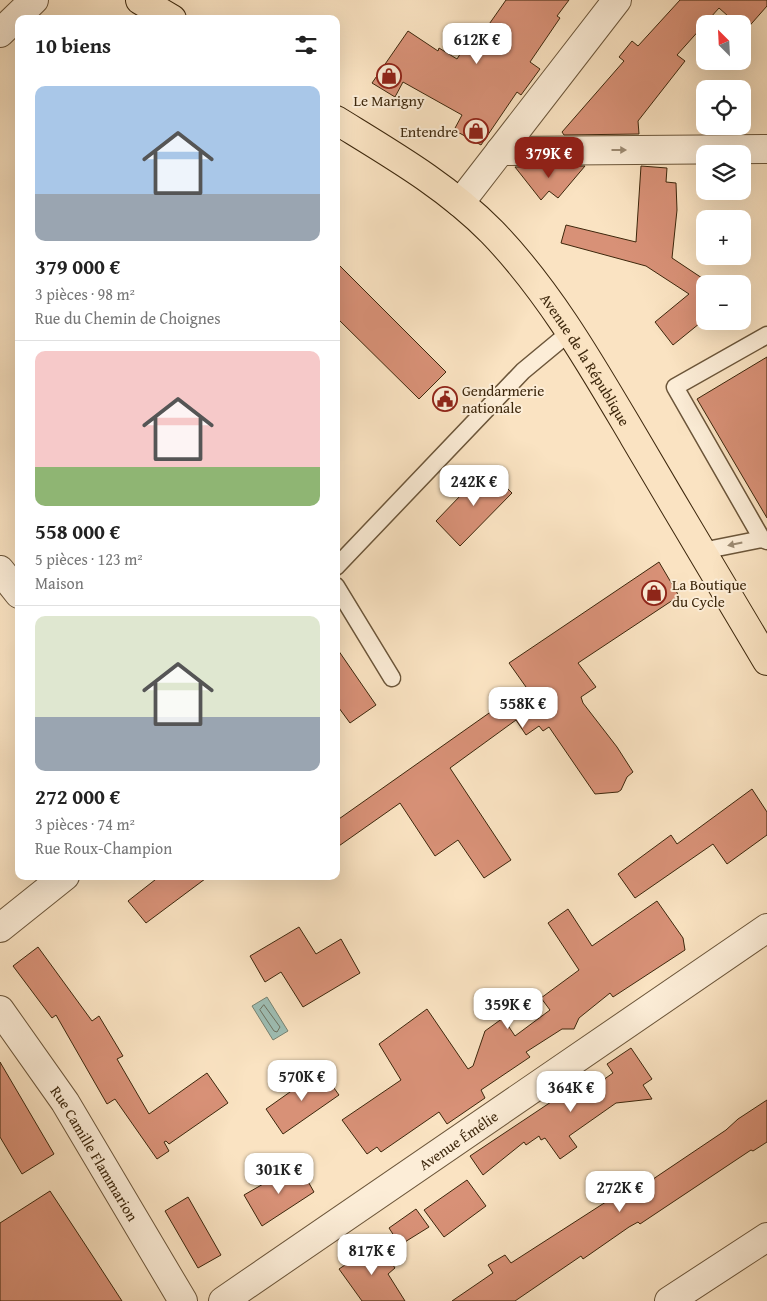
<!DOCTYPE html>
<html lang="fr">
<meta charset="utf-8">
<style>
:root{--surface:#fff;--page:#f2f2f2;--text:#222;--muted:#767676;--line:#e0e0e0;--accent:#8f2418}
body{margin:0;font-family:"Gentium Book Plus",serif;background:var(--page);color:var(--text);height:100vh;display:flex;flex-direction:column;font-size:19px;white-space:nowrap}
*{box-sizing:border-box;margin:0}
p{font-size:16px;color:var(--muted)}
.icon{flex:none;width:28px;height:28px;fill:none;stroke:currentColor;stroke-width:2;stroke-linecap:round;stroke-linejoin:round}
.map{position:relative;flex:1;overflow:hidden}
.panel{position:absolute;left:15px;top:15px;width:325px;height:865px;display:flex;flex-direction:column;background:var(--surface);border-radius:10px;box-shadow:0 5px 20px #0002}
.panel>*{flex:none}
.needle{width:32px;rotate:336deg}
.controls{position:absolute;left:696px;top:15px;display:grid;gap:10px}
.controls a{display:grid;place-items:center;width:55px;height:55px;border-radius:10px;background:var(--surface);box-shadow:0 5px 20px #0002;font-size:25px}
.price{position:absolute;translate:-50% -42px;padding:0 11px;border-radius:10px;background:#fff;color:#222;font-size:16px;line-height:32px;filter:drop-shadow(0 1px 2px #0008)}
.price::after{content:'';position:absolute;left:50%;top:30px;width:15px;height:11px;margin-left:-8px;background:inherit;clip-path:polygon(0 0,100% 0,50% 100%)}
.price.current{background:var(--accent);color:#fff}
ul{padding:0;list-style:none}
li{display:grid;align-content:center;gap:10px;height:265px;padding:0 20px}
li+li{border-top:1px solid var(--line)}
li span{display:grid;place-items:center;height:155px;border-radius:10px;color:#555}
li>.icon{margin-inline-start:auto}
span .icon{width:90px;height:90px;fill:#fffc;stroke-width:1}
li b{font-size:21px}
h2{display:flex;justify-content:space-between;align-items:center;height:60px;padding:0 20px;font-size:21px}
.map>svg:first-child{display:block}
.water{fill:#9ebeb4;stroke:#778271}
.lines{fill:none;stroke-linecap:round;stroke-linejoin:round}
.shore{stroke:#6e7260;stroke-width:1}
.building{fill:#d89177;stroke:#3d270c}
.service-casing{stroke:#6c563a;stroke-width:19}
.minor-casing{stroke:#6c563a;stroke-width:30}
.primary-casing{stroke:#3d270c;stroke-width:30}
.service{stroke:#fcedd7;stroke-width:16}
.minor{stroke:#fcedd7;stroke-width:28}
.primary{stroke:#fae3c2;stroke-width:28}
.oneway{fill:#9c8a72}
.labels{text-anchor:middle;dominant-baseline:central;stroke-width:4;stroke-linejoin:round;paint-order:stroke}
.poi-label{font-size:15px;fill:#3d270c;stroke:#fcedd7;text-anchor:start}
.street-label{font-size:15px;fill:#3d270c;stroke:#fcedd7}
</style>
<div class="map">
<svg width="767" height="1301" viewBox="0 0 767 1301">
<rect width="100%" height="100%" fill="#fae3c2"/>
<filter id="stains"><feTurbulence type="fractalNoise" baseFrequency=".004" numOctaves="4"/><feColorMatrix values="0 0 0 0 .2 0 0 0 0 .09 0 0 0 0 .02 0 0 0 .5 -.17"/></filter>
<radialGradient id="worn" r=".72"><stop offset=".6" stop-color="#630" stop-opacity="0"/><stop offset="1" stop-color="#630" stop-opacity=".3"/></radialGradient>
<!-- water -->
<path class="water" d="M267 997 288 1031 273 1040 252 1006Z"/>
<g class="lines">
<!-- shore -->
<path class="shore" d="M264 1005 280 1027 277 1032 274 1031 260 1010Z"/>
</g>
<!-- building -->
<g class="building">
<path d="M506 0H569L557 16 560 18 530 62 540 69 521 95 517 92 481 145 454 130 462 115 403 82 395 97 372 83 408 31 438 51 439 48 457 59 478 26 485 30Z"/>
<path d="M680 0H767V6L745 31 742 29V24H737L719 8 677 55 685 61 638 121 639 134 564 135 562 132 624 61 619 57 632 41 638 46Z"/>
<path d="M585 166 558 198 549 191 541 200 515 167Z"/>
<path d="M641 166 667 168 666 182 676 183 677 210 672 258 705 280V319L673 345 655 322 689 294 646 266 561 243 566 225 636 242Z"/>
<path d="M336 262 446 372 419 399 336 317Z"/>
<path d="M767 357V518L697 399Z"/>
<path d="M487 468 512 493 460 546 436 521Z"/>
<path d="M659 562 679 596 578 663 596 687 581 697 583 703 617 747 633 772 627 777 621 790 618 792 595 794 549 727 543 731 539 726 526 735 516 720 450 768 511 860 484 878 458 840 435 856 400 803 336 848V821L526 687 509 663Z"/>
<path d="M336 647 376 705 350 723 336 704Z"/>
<path d="M752 789 767 812V835L727 864 713 844 635 898 618 874 671 835 677 844Z"/>
<path d="M160 876H209L146 923 128 901Z"/>
<path d="M657 901 683 938 685 950 613 997 610 993 579 1018 574 1029H562L526 1052 530 1057 481 1090 485 1098 447 1124 439 1112 381 1152 377 1147 367 1154 342 1120 401 1080 379 1044 427 1009 468 1069 473 1066 485 1031 503 1018 515 1036 550 1010 541 998 579 970 548 923 568 909 592 946Z"/>
<path d="M299 927 316 954 341 939 360 973 303 1007 281 972 265 982 250 956Z"/>
<path d="M38 947 92 1021 99 1016 123 1056 117 1059 149 1114 207 1073 228 1103 169 1144 166 1141 164 1142 169 1151 157 1159 115 1099 107 1104 56 1015 52 1018 13 966Z"/>
<path d="M631 1048 652 1079 643 1085 652 1099 616 1103 569 1136 577 1147 560 1159 545 1138 541 1140 539 1136 526 1145 524 1142 483 1175 470 1156 566 1092 573 1101 613 1073 607 1064Z"/>
<path d="M0 1062 54 1154 22 1174 0 1137Z"/>
<path d="M321 1070 339 1095 283 1134 266 1109Z"/>
<path d="M767 1100V1142L753 1151 751 1150 640 1224 638 1222 629 1227 583 1259 581 1256 515 1301H452L493 1273 488 1265 505 1255 511 1263 612 1198 616 1204 726 1130 738 1119Z"/>
<path d="M298 1164 314 1192 262 1226 244 1195Z"/>
<path d="M467 1180 486 1206 444 1237 424 1210Z"/>
<path d="M50 1191 94 1258 122 1301H0V1223Z"/>
<path d="M188 1197 221 1255 198 1268 165 1211Z"/>
<path d="M416 1209 429 1227 400 1245 389 1228Z"/>
<path d="M378 1243 395 1268 388 1274 405 1301H362L339 1269Z"/>
</g>
<g class="lines">
<defs>
<g id="service">
<path d="M762 539 675 387 767 335"/>
<path d="M702 551 762 539 767 541"/>
<path d="M336 567 523 371 570 332"/>
<path d="M336 586 392 678"/>
</g>
<g id="minor">
<path d="M0 33 34 0"/>
<path d="M500 151 767 149"/>
<path d="M460 203 617 0"/>
<path d="M0 570 19 594"/>
<path d="M0 928 65 876"/>
<path id="s1" d="M0 1010 65 1102 183 1301"/>
<path id="s2" d="M223 1301 767 928"/>
<path d="M669 1301 767 1237"/>
</g>
<g id="primary">
<path d="M140 0 172 19"/>
<path id="s3" d="M336 120C391 154 447 186 492 232 550 292 592 366 634 437 678 512 723 587 767 661"/>
</g>
</defs>
<!-- service casing -->
<use href="#service" class="service-casing"/>
<!-- minor casing -->
<use href="#minor" class="minor-casing"/>
<!-- primary casing -->
<use href="#primary" class="primary-casing"/>
<!-- service -->
<use href="#service" class="service"/>
<!-- minor -->
<use href="#minor" class="minor"/>
<!-- primary -->
<use href="#primary" class="primary"/>
</g>
<!-- one-way arrows -->
<defs><path id="oneway-solid" d="M-6-.8H1V-3.2L6.5 0L1 3.2V.8H-6Z" transform="scale(1.25)"/></defs>
<g class="oneway">
<use href="#oneway-solid" transform="translate(619 150)"/>
<use href="#oneway-solid" transform="translate(735 544) rotate(168)"/>
</g>
<!-- icons -->
<defs>
<symbol id="shop-ring" viewBox="-11 -11 22 22"><circle r="9.5" fill="#fcedd7" stroke="#8f2418" stroke-width="1.5"/><path d="M-5-2.5h2.3a2.7 3.5 0 0 1 5.4 0H5L5.5 6h-11ZM-1.5-2.5h3a1.5 2.3 0 0 0-3 0Z" fill="#8f2418"/></symbol>
<symbol id="civic-ring" viewBox="-11 -11 22 22"><circle r="9.5" fill="#fcedd7" stroke="#8f2418" stroke-width="1.5"/><path d="M-.6-6.5H3V-4.5H.6V-3L4-1V1h2V6H-6V1h2V-1L-.6-3ZM-1.2 2.5V6h2.4V2.5Z" fill="#8f2418"/></symbol>
</defs>
<g fill-rule="evenodd">
<use href="#shop-ring" x="375" y="62" width="28" height="28"/>
<use href="#shop-ring" x="462" y="117" width="28" height="28"/>
<use href="#civic-ring" x="431" y="385" width="28" height="28"/>
<use href="#shop-ring" x="640" y="579" width="28" height="28"/>
</g>
<g class="labels">
<!-- poi labels -->
<g class="poi-label">
<text x="389" y="100" text-anchor="middle">Le Marigny</text>
<text x="458" y="131" text-anchor="end">Entendre</text>
<text x="462" y="390">Gendarmerie<tspan x="462" dy="17">nationale</tspan></text>
<text x="672" y="584">La Boutique<tspan x="672" dy="17">du Cycle</tspan></text>
</g>
<!-- street labels -->
<g class="street-label">
<text stroke="none"><textPath href="#s3" startOffset="351">Avenue de la République</textPath></text>
<text stroke="none"><textPath href="#s2" startOffset="285">Avenue Émélie</textPath></text>
<text stroke="none"><textPath href="#s1" startOffset="172">Rue Camille Flammarion</textPath></text>
</g>
</g>
<rect width="100%" height="100%" filter="url(#stains)"/>
<rect width="100%" height="100%" fill="url(#worn)"/>
</svg>
<div class="controls">
<a><svg class="needle" viewBox="-14 -14 28 28"><path d="M0-13l5 13h-10z" fill="#e53935"/><path d="M0 13l5-13h-10z" fill="#767676"/></svg></a>
<a><svg class="icon" aria-label="locate" viewBox="0 0 24 24"><circle cx="12" cy="12" r="6"/><path d="M12 2v4M12 18v4M2 12h4M18 12h4"/></svg></a>
<a><svg class="icon" aria-label="layers" viewBox="0 0 24 24"><path d="M12 4l9 5-9 5-9-5zM3 14l9 5 9-5"/></svg></a>
<a>+</a>
<a>−</a>
</div>
<b class="price" style="left:477px;top:65px">612K €</b>
<b class="price current" style="left:549px;top:179px">379K €</b>
<b class="price" style="left:474px;top:507px">242K €</b>
<b class="price" style="left:523px;top:729px">558K €</b>
<b class="price" style="left:508px;top:1030px">359K €</b>
<b class="price" style="left:302px;top:1102px">570K €</b>
<b class="price" style="left:571px;top:1113px">364K €</b>
<b class="price" style="left:279px;top:1195px">301K €</b>
<b class="price" style="left:620px;top:1213px">272K €</b>
<b class="price" style="left:372px;top:1276px">817K €</b>
<section class="panel">
<h2>10 biens<svg class="icon" aria-label="filters" viewBox="0 0 24 24"><path d="M4 7h16M4 17h16"/><circle cx="9" cy="7" r="2"/><circle cx="15" cy="17" r="2"/></svg></h2>
<ul>
<li><span style="background:linear-gradient(#a9c7e8 70%,#9aa5b1 0)"><svg class="icon" aria-label="home" viewBox="0 0 24 24"><path d="M3 11l9-7 9 7M6 9v11h12V9"/></svg></span><div><b>379 000 €</b><p>3 pièces · 98 m²</p><p>Rue du Chemin de Choignes</p></div></li>
<li><span style="background:linear-gradient(#f6c9c9 75%,#8fb573 0)"><svg class="icon" aria-label="home" viewBox="0 0 24 24"><path d="M3 11l9-7 9 7M6 9v11h12V9"/></svg></span><div><b>558 000 €</b><p>5 pièces · 123 m²</p><p>Maison</p></div></li>
<li><span style="background:linear-gradient(#dfe7d0 65%,#9aa5b1 0)"><svg class="icon" aria-label="home" viewBox="0 0 24 24"><path d="M3 11l9-7 9 7M6 9v11h12V9"/></svg></span><div><b>272 000 €</b><p>3 pièces · 74 m²</p><p>Rue Roux-Champion</p></div></li>
</ul>
</section>
</div>
